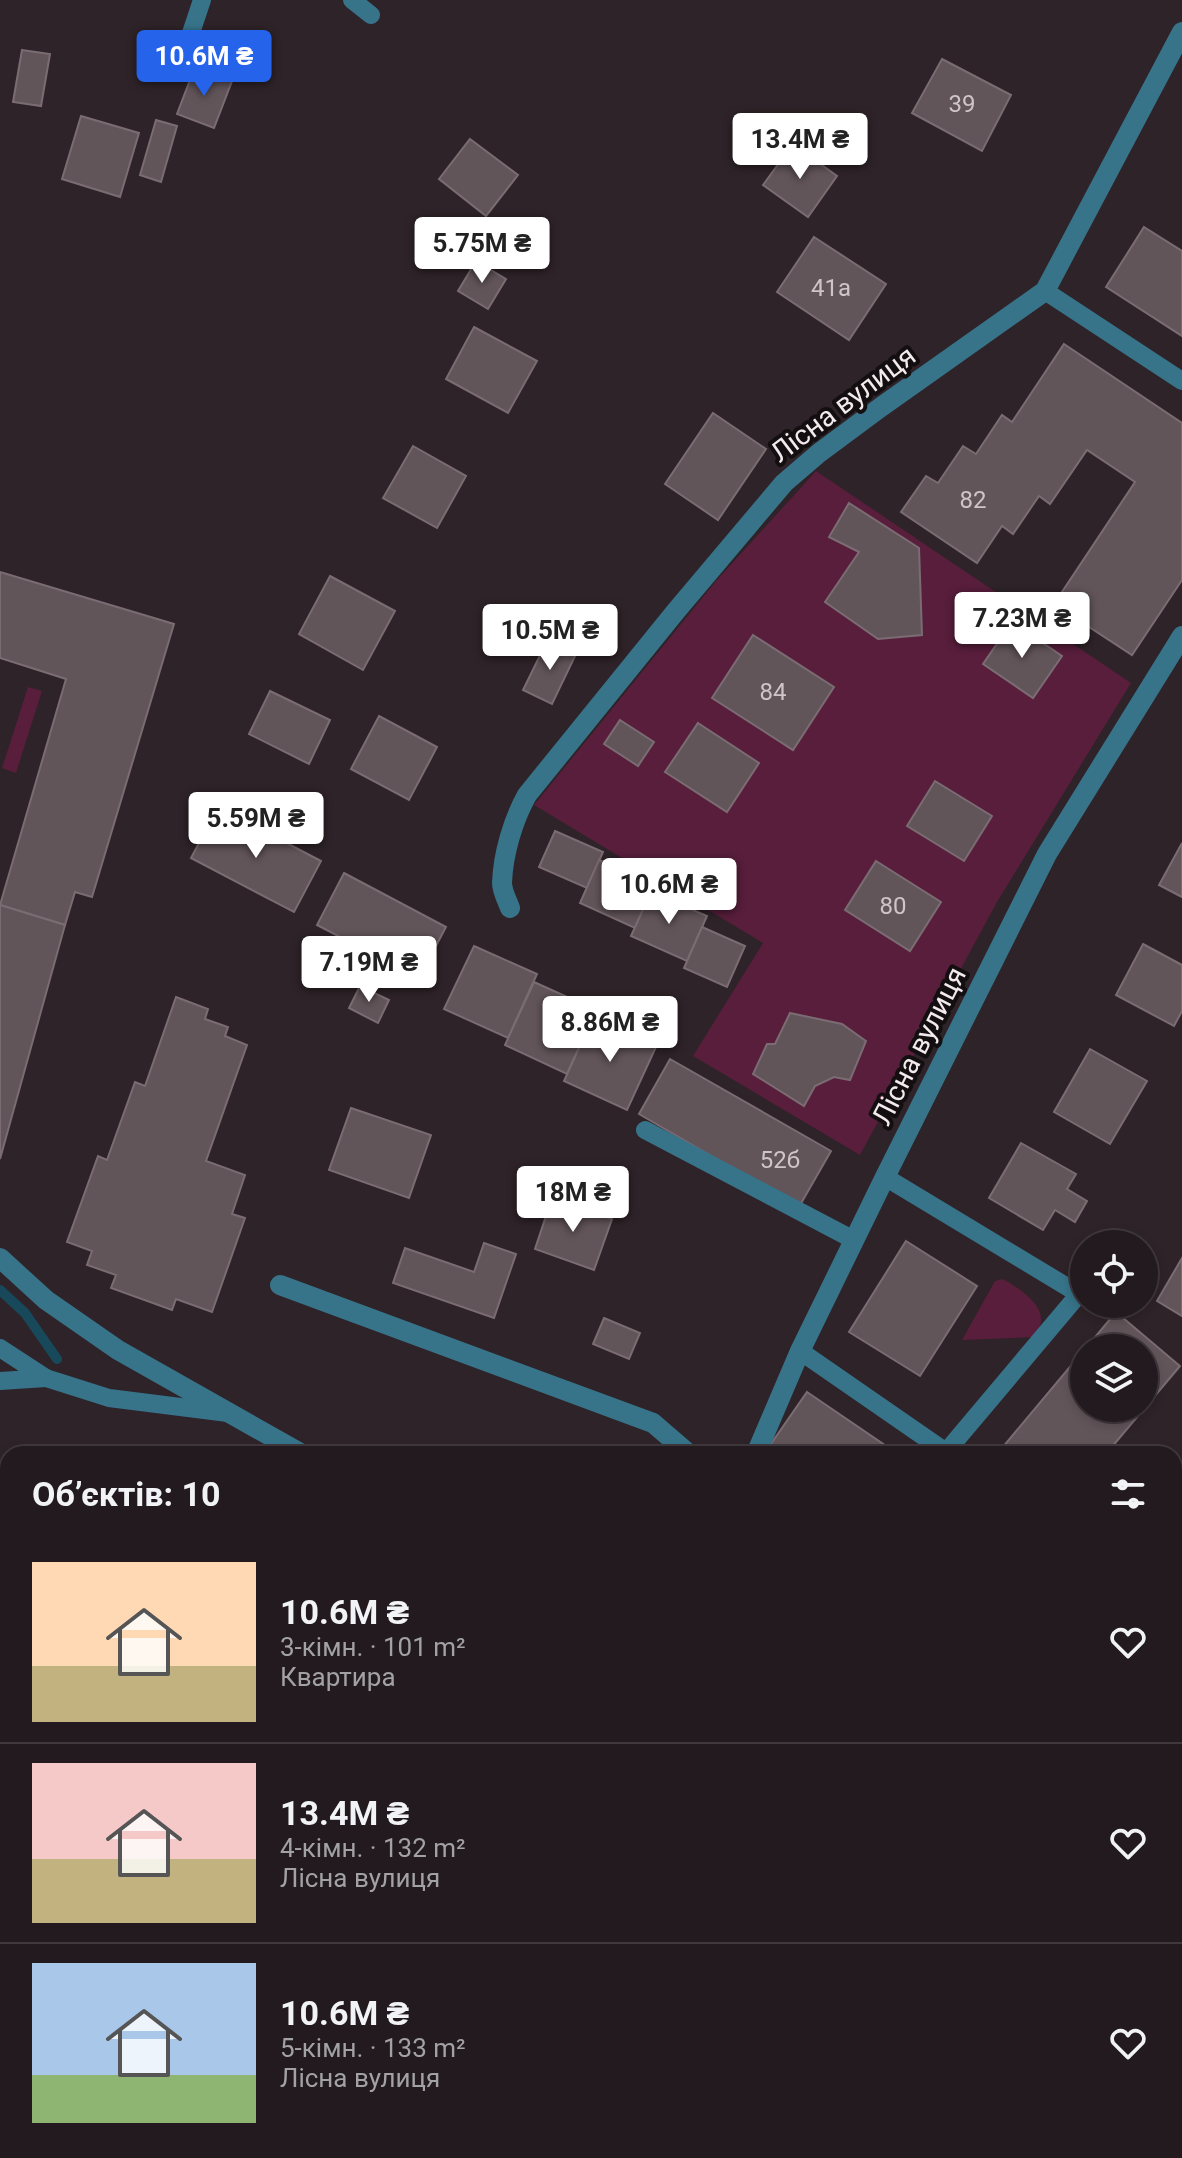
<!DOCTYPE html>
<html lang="uk">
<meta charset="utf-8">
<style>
:root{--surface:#221a1e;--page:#2a2327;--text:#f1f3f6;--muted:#a2a1a4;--line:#3f383c;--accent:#2563eb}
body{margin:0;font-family:Roboto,sans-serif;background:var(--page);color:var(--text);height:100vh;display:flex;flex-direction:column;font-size:30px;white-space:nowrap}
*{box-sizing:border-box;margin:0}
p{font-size:26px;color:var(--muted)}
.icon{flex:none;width:44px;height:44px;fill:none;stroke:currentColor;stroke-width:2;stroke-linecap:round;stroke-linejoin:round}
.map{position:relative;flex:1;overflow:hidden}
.side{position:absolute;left:0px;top:1446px;width:1182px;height:712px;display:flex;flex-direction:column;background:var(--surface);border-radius:24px 24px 0 0;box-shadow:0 4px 12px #0003,0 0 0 2px var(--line)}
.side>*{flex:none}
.fabs{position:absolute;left:1070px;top:1230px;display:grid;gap:16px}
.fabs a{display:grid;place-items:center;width:88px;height:88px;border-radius:50%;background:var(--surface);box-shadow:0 4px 12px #0003,0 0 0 2px var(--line);font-size:40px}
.price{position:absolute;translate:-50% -68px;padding:0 18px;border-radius:8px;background:#fff;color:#222;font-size:26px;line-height:52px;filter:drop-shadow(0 2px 4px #0008)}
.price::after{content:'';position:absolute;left:50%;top:48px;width:24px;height:18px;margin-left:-12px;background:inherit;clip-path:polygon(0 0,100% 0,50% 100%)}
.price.current{background:var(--accent);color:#fff}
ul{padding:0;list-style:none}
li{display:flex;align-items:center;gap:24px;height:200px;padding:0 32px}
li+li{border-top:2px solid var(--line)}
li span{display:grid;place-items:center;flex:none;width:224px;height:160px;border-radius:0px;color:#555}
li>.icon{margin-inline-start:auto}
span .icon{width:96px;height:96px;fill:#fffc;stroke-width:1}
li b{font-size:34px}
h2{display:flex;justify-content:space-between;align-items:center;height:96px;padding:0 32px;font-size:34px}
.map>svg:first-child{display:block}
.green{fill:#581e3c}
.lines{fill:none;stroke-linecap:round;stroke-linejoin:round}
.stream{stroke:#17495a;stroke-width:10}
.building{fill:#62555a;stroke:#7a6c72;stroke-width:2}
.service{stroke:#37748a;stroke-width:18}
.minor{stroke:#37748a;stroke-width:20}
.tertiary{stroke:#37748a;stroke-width:20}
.secondary{stroke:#34a0c3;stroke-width:20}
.labels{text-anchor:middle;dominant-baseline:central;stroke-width:8;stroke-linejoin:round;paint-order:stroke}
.number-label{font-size:24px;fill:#cec5c8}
.street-label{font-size:28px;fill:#f2eaed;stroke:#130e10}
</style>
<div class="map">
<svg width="1182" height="2158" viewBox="0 0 1182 2158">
<rect width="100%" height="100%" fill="#2e2328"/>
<!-- green -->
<g class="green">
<path d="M816 471 1131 683 997 902 860 1155 693 1056 763 943 534 805 716 581Z"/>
<path d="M28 687 42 691 16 773 2 768Z"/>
<path d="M1003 1279C1018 1288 1047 1305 1040 1326 1039 1331 1035 1334 1033 1337L962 1340 995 1281Z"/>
<path d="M0 1997H8V2062L0 2063Z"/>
<path d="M496 2150H607L604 2158H499Z"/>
<path d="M660 2150H890L902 2158H657Z"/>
</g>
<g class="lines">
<!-- stream -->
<g class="stream">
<path d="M0 1290 25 1313 57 1359"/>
<path d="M0 1585 8 1589"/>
<path d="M821 2150 895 2158"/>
</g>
</g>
<!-- building -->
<g class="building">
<path d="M22 50 50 54 41 106 13 102Z"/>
<path d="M942 59 1011 95 982 151 912 113Z"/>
<path d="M195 67 232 81 214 128 177 114Z"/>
<path d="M81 116 139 133 120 197 62 179Z"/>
<path d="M156 120 177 126 161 182 140 175Z"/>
<path d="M470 139 518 175 486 216 439 179Z"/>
<path d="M793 144 837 176 808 217 763 185Z"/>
<path d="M1144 227 1182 251V336L1106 287Z"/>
<path d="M814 237 886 284 849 340 777 292Z"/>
<path d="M476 261 506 279 488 309 458 291Z"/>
<path d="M474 327 537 361 508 413 446 379Z"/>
<path d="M1064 344 1182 423V580L1132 655 1054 604 1135 482 1087 450 1050 504 1039 496 1013 534 1002 526 977 563 901 512 926 476 938 483 963 446 976 454 1002 415 1012 422Z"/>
<path d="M713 413 766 449 718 520 665 484Z"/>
<path d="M413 446 466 476 437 528 383 498Z"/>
<path d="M849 503 919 548 922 635 878 639 825 602 859 552 829 537Z"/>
<path d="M0 572 174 624 92 897 75 892 65 925 0 905 66 679 0 658Z"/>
<path d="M330 576 395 611 363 670 299 634Z"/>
<path d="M1012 622 1062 656 1033 698 983 664Z"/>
<path d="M753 635 834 687 793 750 712 698Z"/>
<path d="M547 641 576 654 552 704 523 690Z"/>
<path d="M270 691 330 720 309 764 249 734Z"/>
<path d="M379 716 437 747 409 800 351 769Z"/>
<path d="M620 720 654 742 638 766 604 744Z"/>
<path d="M698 723 759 763 727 812 665 772Z"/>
<path d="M935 781 992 816 964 861 907 826Z"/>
<path d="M218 807 321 861 294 912 191 858Z"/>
<path d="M555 831 603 852 587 888 539 867Z"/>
<path d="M1182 843V897L1159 885Z"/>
<path d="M599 860 654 885 635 928 580 903Z"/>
<path d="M876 861 941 902 910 951 845 910Z"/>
<path d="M344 873 446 927 419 978 317 925Z"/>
<path d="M651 892 707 916 687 961 631 936Z"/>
<path d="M0 905 65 925 0 1159Z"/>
<path d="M702 927 745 946 727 987 684 968Z"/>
<path d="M1143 944 1182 965V1011L1174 1026 1116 995Z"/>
<path d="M474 946 537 974 508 1038 444 1009Z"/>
<path d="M534 982 596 1010 567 1074 505 1045Z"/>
<path d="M360 986 389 1000 378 1023 349 1008Z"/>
<path d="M176 997 208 1009 205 1019 228 1027 225 1036 247 1045 206 1161 245 1175 232 1214 245 1218 212 1312 176 1299 172 1310 111 1288 116 1275 87 1265 92 1251 67 1242 98 1156 107 1160 135 1082 145 1086Z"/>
<path d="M790 1013 842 1024 866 1041 850 1080 834 1077 815 1086 804 1106 753 1074 767 1044H775Z"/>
<path d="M593 1017 656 1047 627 1110 564 1081Z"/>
<path d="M1090 1049 1147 1081 1110 1144 1054 1112Z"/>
<path d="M670 1059 831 1151 799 1207 639 1114Z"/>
<path d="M351 1108 431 1135 409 1198 329 1170Z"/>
<path d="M1021 1143 1076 1174 1067 1189 1087 1201 1075 1222 1055 1210 1043 1230 989 1198Z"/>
<path d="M552 1198 612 1219 594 1270 535 1249Z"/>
<path d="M906 1241 977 1286 920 1376 849 1332Z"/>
<path d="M484 1243 516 1254 494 1318 393 1283 405 1248 474 1272Z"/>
<path d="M1182 1258V1316L1157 1301Z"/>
<path d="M1116 1312 1180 1366 1106 1454H997L1084 1350V1408H1144V1348H1086Z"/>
<path d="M604 1318 640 1333 629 1359 593 1344Z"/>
<path d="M807 1392 898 1454H764Z"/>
<path d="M1182 1703V1789L1174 1783V1713Z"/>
<path d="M0 1848 8 1850 0 1899Z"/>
<path d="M339 2150H414L411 2158H336Z"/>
</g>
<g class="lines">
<!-- service -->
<g class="service">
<path d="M352 0 371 15"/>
<path d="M191 33 202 0"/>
<path d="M1045 291 1182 381"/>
<path d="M645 1130 854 1240"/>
<path d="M0 1348 46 1378 109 1398 228 1413"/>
<path d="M800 1351 946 1452 1079 1294 885 1177"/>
<path d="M0 1381 46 1378"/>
<path d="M1174 1602 1182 1608"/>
<path d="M1174 1826 1182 1819"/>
<path d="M1174 1876 1182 1882"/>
<path d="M488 2150 491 2158"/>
</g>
<!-- minor -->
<g class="minor">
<path d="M510 908C507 900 502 891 502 883 503 854 513 820 527 795L676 611 784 483 819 453 881 407 1045 291 1182 32"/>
<path d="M0 1258 46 1300 118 1350 302 1454"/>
<path d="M280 1285 653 1423 689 1454"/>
<path d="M756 1454 800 1351 885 1177 1047 854 1182 636"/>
<path d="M620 2158 624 2150"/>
</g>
<!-- tertiary -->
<path class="tertiary" d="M0 2078 8 2075"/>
<!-- secondary -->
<g class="secondary">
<path d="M1174 1492 1182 1480"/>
<path d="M0 1981H8"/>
</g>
</g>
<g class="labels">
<!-- number labels -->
<g class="number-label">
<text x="962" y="104">39</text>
<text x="831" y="288">41а</text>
<text x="973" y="500">82</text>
<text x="773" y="692">84</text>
<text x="893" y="906">80</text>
<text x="780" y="1160">52б</text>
</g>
<!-- street labels -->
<g class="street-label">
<text transform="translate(843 404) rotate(-37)">Лісна вулиця</text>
<text transform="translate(919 1046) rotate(-63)">Лісна вулиця</text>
</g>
</g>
</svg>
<div class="fabs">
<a><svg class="icon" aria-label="locate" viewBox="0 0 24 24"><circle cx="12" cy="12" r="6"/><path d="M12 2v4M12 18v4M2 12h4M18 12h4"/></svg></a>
<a><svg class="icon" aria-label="layers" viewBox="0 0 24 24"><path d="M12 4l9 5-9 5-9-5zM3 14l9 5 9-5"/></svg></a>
</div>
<b class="price current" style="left:204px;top:98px">10.6M ₴</b>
<b class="price" style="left:800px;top:181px">13.4M ₴</b>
<b class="price" style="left:482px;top:285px">5.75M ₴</b>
<b class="price" style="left:1022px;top:660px">7.23M ₴</b>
<b class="price" style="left:550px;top:672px">10.5M ₴</b>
<b class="price" style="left:256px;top:860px">5.59M ₴</b>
<b class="price" style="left:669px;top:926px">10.6M ₴</b>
<b class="price" style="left:369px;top:1004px">7.19M ₴</b>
<b class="price" style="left:610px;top:1064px">8.86M ₴</b>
<b class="price" style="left:573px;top:1234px">18M ₴</b>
<section class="side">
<h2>Об’єктів: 10<svg class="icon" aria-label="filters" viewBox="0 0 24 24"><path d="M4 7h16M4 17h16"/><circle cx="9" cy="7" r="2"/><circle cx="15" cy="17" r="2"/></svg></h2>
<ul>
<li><span style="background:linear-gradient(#ffd9b3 65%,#c2b280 0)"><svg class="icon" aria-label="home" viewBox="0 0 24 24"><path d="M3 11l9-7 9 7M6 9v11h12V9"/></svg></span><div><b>10.6M ₴</b><p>3-кімн. · 101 m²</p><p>Квартира</p></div><svg class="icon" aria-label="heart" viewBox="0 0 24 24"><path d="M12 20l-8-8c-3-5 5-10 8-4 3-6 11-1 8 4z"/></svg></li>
<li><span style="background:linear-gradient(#f6c9c9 60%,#c2b280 0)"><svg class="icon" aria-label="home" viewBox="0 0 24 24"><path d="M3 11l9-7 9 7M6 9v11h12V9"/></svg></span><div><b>13.4M ₴</b><p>4-кімн. · 132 m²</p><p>Лісна вулиця</p></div><svg class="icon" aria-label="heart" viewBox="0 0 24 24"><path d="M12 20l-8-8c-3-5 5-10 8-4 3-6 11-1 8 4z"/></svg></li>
<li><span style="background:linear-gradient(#a9c7e8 70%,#8fb573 0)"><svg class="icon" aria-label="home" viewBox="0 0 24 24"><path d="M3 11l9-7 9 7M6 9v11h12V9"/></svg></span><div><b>10.6M ₴</b><p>5-кімн. · 133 m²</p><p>Лісна вулиця</p></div><svg class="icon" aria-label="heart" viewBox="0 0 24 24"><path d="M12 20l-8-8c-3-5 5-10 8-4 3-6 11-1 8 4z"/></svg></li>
</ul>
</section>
</div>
